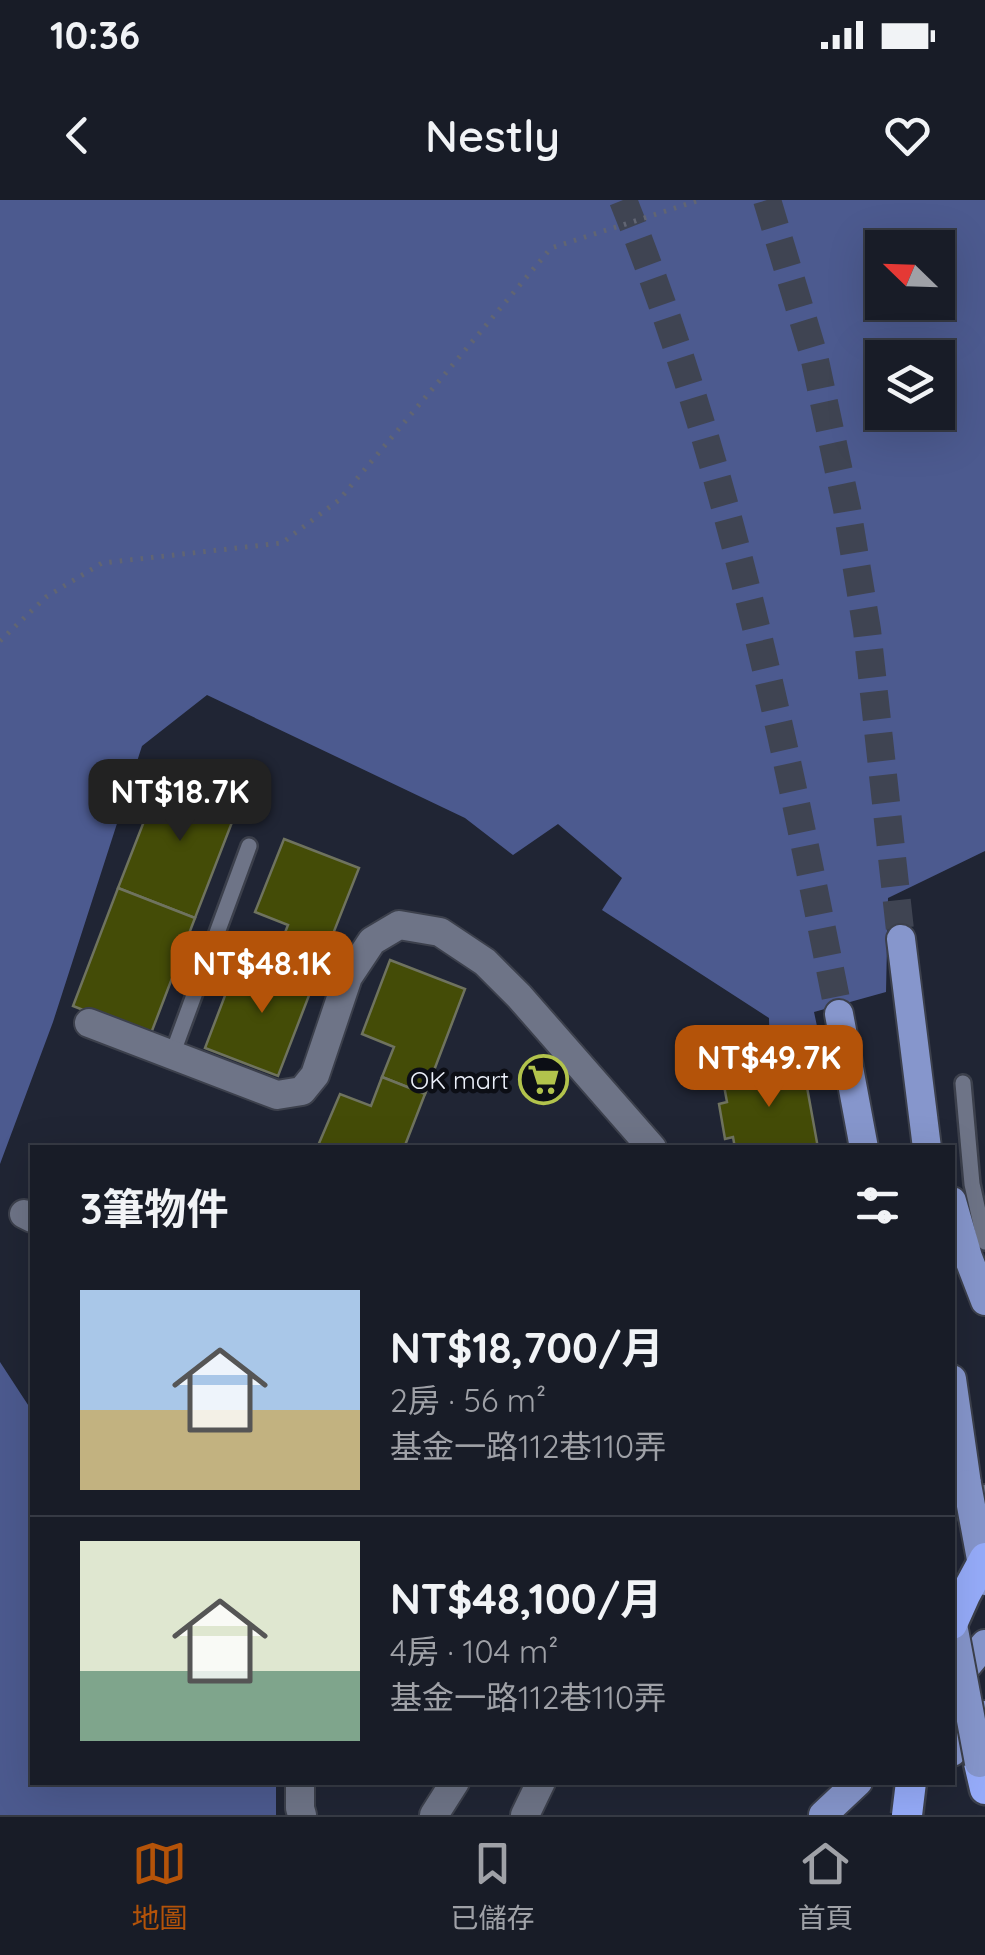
<!DOCTYPE html>
<html lang="zh-TW">
<meta charset="utf-8">
<style>
:root{--surface:#181c27;--page:#252933;--text:#f1f3f6;--muted:#9fa1a7;--line:#363a44;--accent:#b45309}
body{margin:0;font-family:Quicksand,"Noto Sans TC",sans-serif;background:var(--page);color:var(--text);height:100vh;display:flex;flex-direction:column;font-size:38px;white-space:nowrap}
*{box-sizing:border-box;margin:0}
p{font-size:32px;color:var(--muted)}
.icon{flex:none;width:55px;height:55px;fill:none;stroke:currentColor;stroke-width:2;stroke-linecap:round;stroke-linejoin:round}
.map{position:relative;flex:1;overflow:hidden}
.drawer{position:absolute;left:30px;top:945px;width:925px;height:640px;display:flex;flex-direction:column;background:var(--surface);border-radius:0px;box-shadow:0 10px 40px #0002,0 0 0 2px var(--line)}
.drawer>*{flex:none}
.needle{width:65px;rotate:293deg}
.tools{position:absolute;left:865px;top:30px;display:grid;gap:20px}
.tools a{display:grid;place-items:center;width:90px;height:90px;border-radius:0px;background:var(--surface);box-shadow:0 10px 40px #0002,0 0 0 2px var(--line);font-size:50px}
.price{position:absolute;translate:-50% -85px;padding:0 22px;border-radius:20px;background:var(--accent);color:#fff;font-size:32px;line-height:65px;filter:drop-shadow(0 2px 5px #0008)}
.price::after{content:'';position:absolute;left:50%;top:60px;width:30px;height:22px;margin-left:-15px;background:inherit;clip-path:polygon(0 0,100% 0,50% 100%)}
.price.current{background:#222;color:#fff}
ul{padding:0;list-style:none}
li{display:flex;align-items:center;gap:30px;height:250px;padding:0 50px}
li+li{border-top:2px solid var(--line)}
li span{display:grid;place-items:center;flex:none;width:280px;height:200px;border-radius:0px;color:#555}
li>.icon{margin-inline-start:auto}
span .icon{width:120px;height:120px;fill:#fffc;stroke-width:1}
li b{font-size:42px}
h2{display:flex;justify-content:space-between;align-items:center;height:120px;padding:0 50px;font-size:42px}
.status{display:flex;justify-content:space-between;align-items:center;height:70px;padding:0 50px;background:var(--surface);direction:ltr}
.status svg{height:28px;fill:currentColor}
header{display:flex;justify-content:space-between;align-items:center;height:130px;padding:0 50px;background:var(--surface);font-size:45px;font-weight:600}
.dock{display:flex;justify-content:space-around;align-items:center;height:140px;border-top:2px solid var(--line);background:var(--surface);font-size:28px;color:var(--muted)}
.dock a{display:grid;justify-items:center;gap:5px}
.dock .current{color:var(--accent)}
.map>svg:first-child{display:block}
.forest{fill:#4c5a8f;fill-rule:evenodd}
.building{fill:#444c07;stroke:#6f735f;stroke-width:2.5}
.lines{fill:none;stroke-linecap:round;stroke-linejoin:round}
.primary-tunnel{stroke:#3f4452;stroke-width:28;stroke-dasharray:28 14;stroke-linecap:butt}
.service-casing{stroke:#3c404c;stroke-width:20}
.minor-casing{stroke:#3c404c;stroke-width:32}
.primary-casing{stroke:#3c404c;stroke-width:32}
.motorway-casing{stroke:#3c404c;stroke-width:35}
.path{stroke:#616573;stroke-width:5;stroke-dasharray:2.5 8;stroke-linecap:butt}
.service{stroke:#6e7487;stroke-width:15}
.minor{stroke:#6e7487;stroke-width:28}
.primary{stroke:#8696cc;stroke-width:28}
.motorway{stroke:#96acfa;stroke-width:30}
.primary-bridge-casing{stroke:#3c404c;stroke-width:32;stroke-linecap:butt}
.motorway-bridge-casing{stroke:#3c404c;stroke-width:35;stroke-linecap:butt}
.primary-bridge{stroke:#8696cc;stroke-width:28}
.motorway-bridge{stroke:#96acfa;stroke-width:30}
.labels{text-anchor:middle;dominant-baseline:central;stroke-width:9;stroke-linejoin:round;paint-order:stroke}
.poi-label{font-size:25px;fill:#edf1fb;stroke:#0c0e15;text-anchor:end}
</style>
<div class="status"><b>10:36</b><svg viewBox="0 0 49 12"><path d="M0 12V9h3v3zM5 12V6h3v6zM10 12V3h3v9zM15 12V0h3v12zM26 1h20v11H26zM47 4h2v5h-2z"/></svg></div>
<header><svg class="icon" aria-label="back" viewBox="0 0 24 24"><path d="M15 5l-7 7 7 7"/></svg>Nestly<svg class="icon" aria-label="heart" viewBox="0 0 24 24"><path d="M12 20l-8-8c-3-5 5-10 8-4 3-6 11-1 8 4z"/></svg></header>
<div class="map">
<svg width="985" height="1615" viewBox="0 0 985 1615">
<rect width="100%" height="100%" fill="#202534"/>
<!-- forest -->
<g class="forest">
<path d="M0 0H985V651L888 698 886 792 814 812 824 859 770 864 769 818 602 710 622 678 558 624 513 655 465 618 207 495 142 546 53 822 0 964ZM882 48H938V102H882ZM882 158H938V212H882Z"/>
<path d="M0 1162 32 1211V1582L276 1583V1615H0Z"/>
</g>
<!-- building -->
<g class="building">
<path d="M164 570 241 599 195 718 118 688Z"/>
<path d="M284 639 359 668 318 772 276 756 288 725 255 712Z"/>
<path d="M118 688 195 718 150 836 73 806Z"/>
<path d="M276 756 318 772 278 876 205 848 234 772 265 784Z"/>
<path d="M390 760 465 789 425 894 382 877 394 847 362 834Z"/>
<path d="M786 863 787 868 803 865 818 948H735L733 937 725 939 719 904 727 902 723 880 740 878 739 872 751 870 752 875 773 871 772 865Z"/>
<path d="M382 877 425 894 404 948H317L340 894 371 906Z"/>
</g>
<g class="lines">
<!-- primary-tunnel -->
<g class="primary-tunnel">
<path d="M623 0C728 261 784 539 839 814"/>
<path d="M767 0 814 156 847 309 867 430 901 739"/>
</g>
<defs>
<g id="service">
<path d="M172 855 249 646"/>
<path d="M963 883 972 984 985 1042"/>
</g>
<g id="minor">
<path d="M89 823 277 895 302 891 315 875 348 777 372 741 399 725 440 732 485 762 519 796 652 948"/>
<path d="M24 1014 32 1018"/>
<path d="M952 1306 985 1299"/>
<path d="M300 1582V1608L302 1615"/>
<path d="M434 1615 455 1582"/>
<path d="M525 1615 541 1582"/>
</g>
<g id="primary">
<path d="M901 739 927 948"/>
<path d="M839 814 864 948"/>
<path d="M952 1001 968 1057 985 1101"/>
<path d="M952 1179 967 1284"/>
<path d="M952 1484 985 1444"/>
<path d="M952 1552 985 1515"/>
<path d="M823 1615 858 1582"/>
</g>
<path id="motorway" d="M979 1563 985 1589"/>
</defs>
<!-- service casing -->
<use href="#service" class="service-casing"/>
<!-- minor casing -->
<use href="#minor" class="minor-casing"/>
<!-- primary casing -->
<use href="#primary" class="primary-casing"/>
<!-- motorway casing -->
<use href="#motorway" class="motorway-casing"/>
<!-- path -->
<path class="path" d="M0 441 46 397 102 363 282 343 339 300 551 48 700 0"/>
<!-- service -->
<use href="#service" class="service"/>
<!-- minor -->
<use href="#minor" class="minor"/>
<!-- primary -->
<use href="#primary" class="primary"/>
<!-- motorway -->
<use href="#motorway" class="motorway"/>
<defs>
<g id="primary-bridge">
<path d="M967 1284 985 1381"/>
<path d="M952 1419 979 1563"/>
</g>
<g id="motorway-bridge">
<path d="M952 1424 965 1395 985 1358"/>
<path d="M907 1615 911 1582"/>
</g>
</defs>
<!-- primary-bridge casing -->
<use href="#primary-bridge" class="primary-bridge-casing"/>
<!-- motorway-bridge casing -->
<use href="#motorway-bridge" class="motorway-bridge-casing"/>
<!-- primary-bridge -->
<use href="#primary-bridge" class="primary-bridge"/>
<!-- motorway-bridge -->
<use href="#motorway-bridge" class="motorway-bridge"/>
</g>
<!-- icons -->
<defs>
<symbol id="supermarket-ring" viewBox="-11 -11 22 22"><circle r="9.5" fill="#0c0e15" stroke="#b2c34c" stroke-width="1.5"/><path d="M-6-5.5h2.5l.6 2H6L4.5 2H-2.5L-4.4-4H-6ZM-1.5 3.2a1.3 1.3 0 1 0 .1 0ZM3 3.2a1.3 1.3 0 1 0 .1 0Z" fill="#b2c34c"/></symbol>
</defs>
<g fill-rule="evenodd">
<use href="#supermarket-ring" x="516" y="852" width="55" height="55"/>
</g>
<g class="labels">
<!-- poi labels -->
<g class="poi-label">
<text x="509" y="879">OK mart</text>
</g>
</g>
</svg>
<div class="tools">
<a><svg class="needle" viewBox="-14 -14 28 28"><path d="M0-13l5 13h-10z" fill="#e53935"/><path d="M0 13l5-13h-10z" fill="#9fa1a7"/></svg></a>
<a><svg class="icon" aria-label="layers" viewBox="0 0 24 24"><path d="M12 4l9 5-9 5-9-5zM3 14l9 5 9-5"/></svg></a>
</div>
<b class="price current" style="left:180px;top:644px">NT$18.7K</b>
<b class="price" style="left:262px;top:816px">NT$48.1K</b>
<b class="price" style="left:769px;top:910px">NT$49.7K</b>
<section class="drawer">
<h2>3筆物件<svg class="icon" aria-label="filters" viewBox="0 0 24 24"><path d="M4 7h16M4 17h16"/><circle cx="9" cy="7" r="2"/><circle cx="15" cy="17" r="2"/></svg></h2>
<ul>
<li><span style="background:linear-gradient(#a9c7e8 60%,#c2b280 0)"><svg class="icon" aria-label="home" viewBox="0 0 24 24"><path d="M3 11l9-7 9 7M6 9v11h12V9"/></svg></span><div><b>NT$18,700/月</b><p>2房 · 56 m²</p><p>基金一路112巷110弄</p></div></li>
<li><span style="background:linear-gradient(#dfe7d0 65%,#7fa58c 0)"><svg class="icon" aria-label="home" viewBox="0 0 24 24"><path d="M3 11l9-7 9 7M6 9v11h12V9"/></svg></span><div><b>NT$48,100/月</b><p>4房 · 104 m²</p><p>基金一路112巷110弄</p></div></li>
</ul>
</section>
</div>
<nav class="dock">
<a class="current"><svg class="icon" aria-label="map" viewBox="0 0 24 24"><path d="M3 6l6-2 6 2 6-2v14l-6 2-6-2-6 2zM9 4v14M15 6v14"/></svg>地圖</a>
<a><svg class="icon" aria-label="saved" viewBox="0 0 24 24"><path d="M7 4h10v16l-5-4-5 4z"/></svg>已儲存</a>
<a><svg class="icon" aria-label="home" viewBox="0 0 24 24"><path d="M3 11l9-7 9 7M6 9v11h12V9"/></svg>首頁</a>
</nav>
